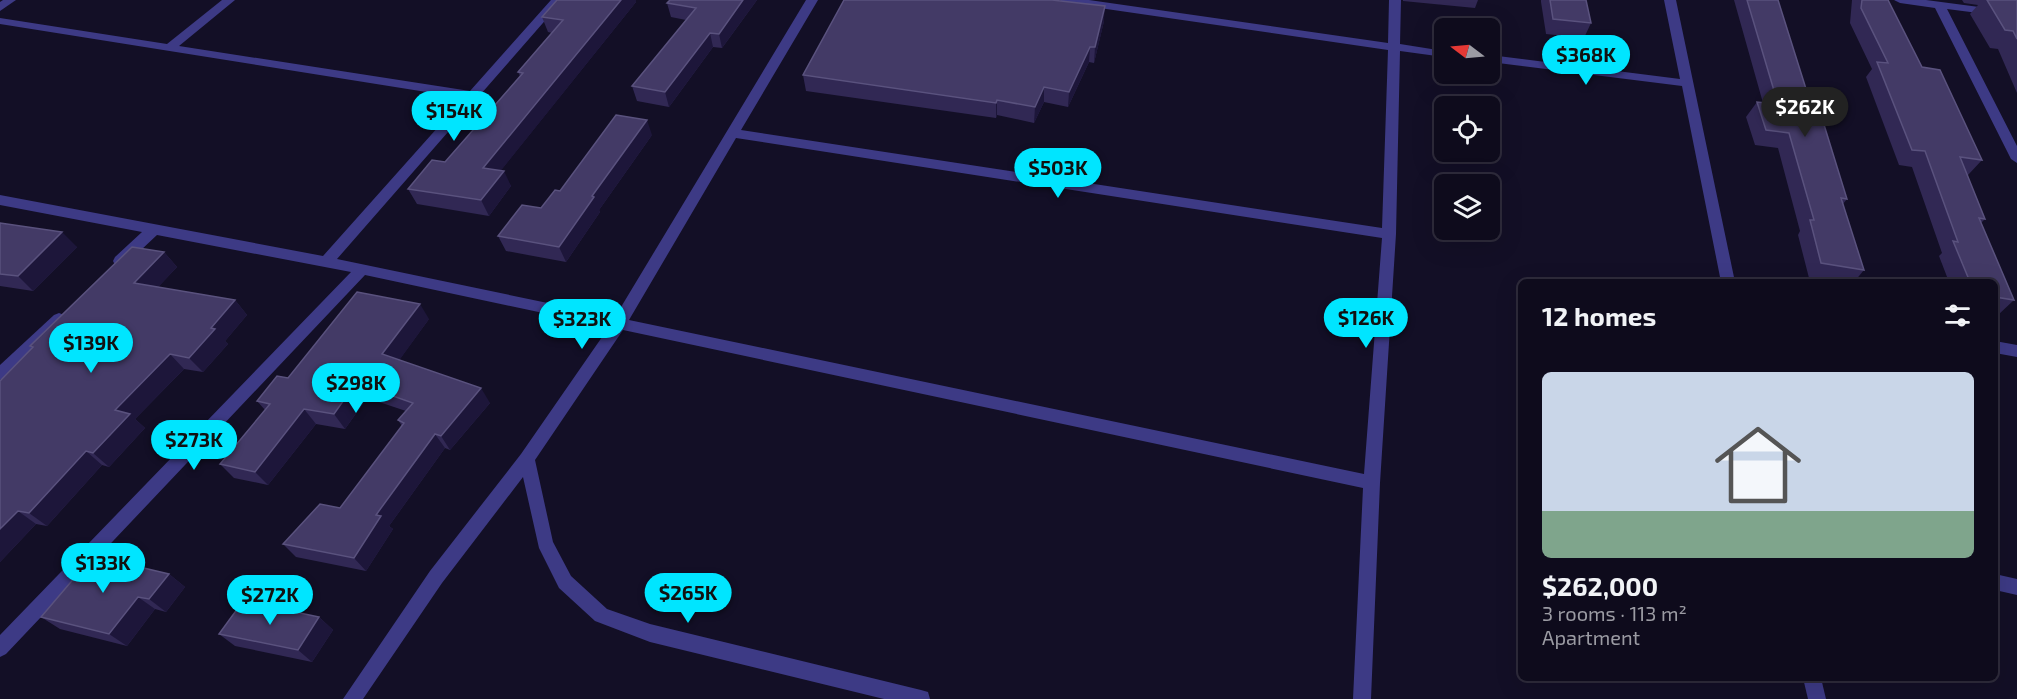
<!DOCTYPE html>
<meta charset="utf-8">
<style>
:root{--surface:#0e0b1c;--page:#171425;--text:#f1f3f6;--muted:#9b9ba3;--line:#2e2b3b;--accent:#00e5ff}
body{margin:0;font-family:"Exo 2",sans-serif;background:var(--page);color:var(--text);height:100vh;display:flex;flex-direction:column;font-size:22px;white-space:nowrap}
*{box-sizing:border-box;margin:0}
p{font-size:20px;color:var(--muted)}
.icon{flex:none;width:33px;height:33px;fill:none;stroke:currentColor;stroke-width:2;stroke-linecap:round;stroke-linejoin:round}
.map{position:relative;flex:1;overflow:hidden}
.side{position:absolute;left:1518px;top:279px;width:480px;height:402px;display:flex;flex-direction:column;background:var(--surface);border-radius:9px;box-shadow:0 6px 24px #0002,0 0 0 2px var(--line)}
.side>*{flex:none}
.needle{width:39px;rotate:286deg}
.tools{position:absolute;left:1434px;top:18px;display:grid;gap:12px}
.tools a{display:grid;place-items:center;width:66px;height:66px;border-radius:9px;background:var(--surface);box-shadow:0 6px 24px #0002,0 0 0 2px var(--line);font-size:30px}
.price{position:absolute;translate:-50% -51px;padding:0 14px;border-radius:21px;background:var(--accent);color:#111;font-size:20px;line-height:39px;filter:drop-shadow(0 2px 3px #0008)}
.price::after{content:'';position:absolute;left:50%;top:36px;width:18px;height:14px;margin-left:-9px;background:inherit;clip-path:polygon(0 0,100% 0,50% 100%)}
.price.selected{background:#222;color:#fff}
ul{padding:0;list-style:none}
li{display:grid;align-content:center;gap:12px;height:318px;padding:0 24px}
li+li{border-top:2px solid var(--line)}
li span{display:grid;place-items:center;height:186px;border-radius:9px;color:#555}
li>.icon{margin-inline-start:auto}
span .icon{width:108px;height:108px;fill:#fffc;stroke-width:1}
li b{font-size:26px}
h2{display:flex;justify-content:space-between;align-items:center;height:72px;padding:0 24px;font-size:26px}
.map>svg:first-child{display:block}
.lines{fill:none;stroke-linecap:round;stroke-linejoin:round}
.minor{fill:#3d3a85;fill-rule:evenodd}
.wall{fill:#312854}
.shaded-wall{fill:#1d163a}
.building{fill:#433a66;stroke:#5a527e;stroke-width:1.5}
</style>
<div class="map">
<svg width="2017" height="699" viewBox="0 0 2017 699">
<rect width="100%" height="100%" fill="#130f26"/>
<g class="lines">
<!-- minor -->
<g class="minor">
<path d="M3 0H16L0 11V2Z"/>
<path d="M222 0H235L179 46 470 91 551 0H563L480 95 479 99 476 100 337 259 615 317 806 0H818L741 130 1382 228 1388 50 1065 3 1059 0H1089L1388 43 1389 0H1401L1400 44 1444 51V57L1400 51 1396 234 1380 483 1371 699H1353L1363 488 623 330 535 460 553 542 571 576 607 609 650 624 921 690 928 692 930 699H884L650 642 595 621 559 588 539 548 523 477 442 583 363 699H343L430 571 521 454 609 327 365 275 6 654 0 657V635L351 272 157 235 125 265H115L113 261 115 257 142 232 0 205V195L323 256 464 98 0 24V18L167 44ZM736 138 1382 238 1364 474 629 320Z"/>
<path d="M1664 0H1676L1735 282H1721L1682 86 1490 62V55L1680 79Z"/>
<path d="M1894 0H1926L2017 12V18L1947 9 2017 146V163L2011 159 1935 8 1900 3Z"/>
<path d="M59 313 64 315 66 319 64 323 5 378 0 380V365L54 315Z"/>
<path d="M1995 341 2017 345V357L1995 353Z"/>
<path d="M1995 574 2017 579V595L1995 590Z"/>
<path d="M1803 678H1821L1826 699H1808Z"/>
</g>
</g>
<!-- wall -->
<g class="wall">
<path d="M557 0H636V2L501 170 511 186 489 216 417 204 408 189 445 162 520 76 518 72 552 33 548 32 542 17Z"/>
<path d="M757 0 722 48 713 47 669 107 637 101 632 86 686 20 671 17 667 3Z"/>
<path d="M1403 0H1478L1475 8 1403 1Z"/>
<path d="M1541 0H1586L1591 23 1584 38 1546 34 1541 2Z"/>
<path d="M1734 0H1778L1807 92 1847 199 1843 204 1864 270 1854 282H1833L1809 278 1798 235 1800 231 1778 148 1755 145 1746 117 1757 102 1763 103Z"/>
<path d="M1852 0H1888L1922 67 1982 160 1968 175H1967L1985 219 1981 223 2014 300 1998 315H1995V282H1949L1939 256 1942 253 1912 167 1899 165 1866 77 1872 69 1850 23Z"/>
<path d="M1962 0H2017V93L1998 49 1990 48 1970 14 1978 5 1964 3Z"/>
<path d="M1104 21 1094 63 1089 62 1068 107 1044 102 1034 123 997 115 996 118 806 91 803 75Z"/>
<path d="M652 135 599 210 600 212 566 262 506 251 498 236 541 208 560 191Z"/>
<path d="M0 223 77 247 33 291 0 286Z"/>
<path d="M164 252 177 267 158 287 235 300 247 315 225 341 228 344 203 372 184 369 135 419 145 428 109 467 102 465 47 526 36 524 0 562V381L32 348 30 346Z"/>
<path d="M429 319 399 360 490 403 450 450 445 448 389 526 393 529 366 571 296 557 283 544 340 508 402 426 398 420 406 411 367 398 345 429 316 424 268 485 234 478 220 464 265 410 257 401Z"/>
<path d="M169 574 185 587 166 612 155 609 127 646 60 629 41 617Z"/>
<path d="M319 617 333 630 312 662 235 646 219 634Z"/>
</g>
<!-- shaded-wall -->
<g class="shaded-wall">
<path d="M621 0H636V2L491 183 483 168Z"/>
<path d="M743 0H757L722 48 719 34Z"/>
<path d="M1105 6 1104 21 1094 63 1095 47Z"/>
<path d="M710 33 713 47 669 107 665 92Z"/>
<path d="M1090 47 1089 62 1068 107 1069 92Z"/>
<path d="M1044 87V102L1034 123 1035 107Z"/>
<path d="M997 100V115L996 118V103Z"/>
<path d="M647 120 652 135 599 210 600 212 566 262 559 247 592 196Z"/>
<path d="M504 171 511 186 489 216 481 200Z"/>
<path d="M62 232 77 247 33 291 18 276Z"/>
<path d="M164 252 177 267 148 298 134 283Z"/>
<path d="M235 300 247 315 225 341 228 344 203 372 189 358 211 328Z"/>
<path d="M420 304 429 319 393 369 382 354Z"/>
<path d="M170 354 184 369 135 419 145 428 109 467 93 453 115 410Z"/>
<path d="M356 383 367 398 345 429 334 414Z"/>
<path d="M481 388 490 403 450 450 441 436Z"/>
<path d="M304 409 316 424 268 485 255 472Z"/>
<path d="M435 434 445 448 389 526 393 529 366 571 354 558 376 515Z"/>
<path d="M86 451 102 465 47 526 29 513Z"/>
<path d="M18 511 36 524 0 562V529Z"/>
<path d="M169 574 185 587 166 612 149 599Z"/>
<path d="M138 597 155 609 127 646 109 634Z"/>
<path d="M319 617 333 630 312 662 298 650Z"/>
</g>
<!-- building -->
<g class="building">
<path d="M557 0H621L483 168 504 171 481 200 408 189 432 160 445 162 523 73 518 72 563 20 542 17Z"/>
<path d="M670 0H743L719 34 710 33 665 92 632 86 696 8 667 3Z"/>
<path d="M844 0H1052L1105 6 1095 47H1090L1069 92 1044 87 1035 107 997 100 996 103 803 75Z"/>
<path d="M1550 0H1586L1591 23 1553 19Z"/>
<path d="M1747 0H1778L1807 92 1815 114 1821 115 1847 199 1841 198 1864 270 1821 263 1810 220H1814L1789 133 1766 130 1757 102 1778 104Z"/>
<path d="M1862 0H1888L1922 67 1940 70 1982 160 1960 157 1985 219 1979 218 2014 300 1995 297V282H1970L1953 241 1958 242 1925 151 1912 150 1877 62 1888 63 1861 8Z"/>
<path d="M1987 0H2017V39L2013 31 2005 30Z"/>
<path d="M616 115 647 120 592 196 594 197 559 247 498 236 522 205 541 208 555 190 560 191Z"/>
<path d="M0 223 62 232 18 276 0 274Z"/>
<path d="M132 247 164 252 134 283 235 300 211 328 215 329 189 358 170 354 115 410 130 414 93 453 86 451 29 513 18 511 0 529V381L33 347 30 346Z"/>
<path d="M357 292 420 304 382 354 481 388 441 436 435 434 376 515 381 516 354 558 283 544 320 504 340 508 404 423 398 420 413 403 356 383 334 414 304 409 255 472 220 464 270 404 257 401 277 376 288 378Z"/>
<path d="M93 556 169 574 149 599 138 597 109 634 41 617Z"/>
<path d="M243 601 319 617 298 650 219 634Z"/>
</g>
</svg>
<div class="tools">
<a><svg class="needle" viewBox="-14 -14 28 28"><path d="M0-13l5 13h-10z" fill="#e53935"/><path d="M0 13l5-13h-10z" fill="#9b9ba3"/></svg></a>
<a><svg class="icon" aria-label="locate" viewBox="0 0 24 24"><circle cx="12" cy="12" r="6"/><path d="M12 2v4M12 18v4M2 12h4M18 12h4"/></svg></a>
<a><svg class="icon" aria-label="layers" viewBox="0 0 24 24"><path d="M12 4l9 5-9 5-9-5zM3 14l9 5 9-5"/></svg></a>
</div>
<b class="price" style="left:1586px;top:86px">$368K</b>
<b class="price selected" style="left:1805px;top:138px">$262K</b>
<b class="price" style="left:454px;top:142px">$154K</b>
<b class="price" style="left:1058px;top:199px">$503K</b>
<b class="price" style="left:1366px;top:349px">$126K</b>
<b class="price" style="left:582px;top:350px">$323K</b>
<b class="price" style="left:91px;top:374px">$139K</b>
<b class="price" style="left:356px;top:414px">$298K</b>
<b class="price" style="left:194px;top:471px">$273K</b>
<b class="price" style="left:103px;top:594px">$133K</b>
<b class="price" style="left:688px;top:624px">$265K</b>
<b class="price" style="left:270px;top:626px">$272K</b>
<section class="side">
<h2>12 homes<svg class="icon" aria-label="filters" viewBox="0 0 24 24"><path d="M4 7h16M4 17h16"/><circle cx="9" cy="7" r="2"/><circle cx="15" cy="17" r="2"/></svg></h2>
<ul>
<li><span style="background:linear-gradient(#c9d6e8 75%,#7fa58c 0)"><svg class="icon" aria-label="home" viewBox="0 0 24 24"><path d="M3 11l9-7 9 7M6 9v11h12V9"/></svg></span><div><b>$262,000</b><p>3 rooms · 113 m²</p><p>Apartment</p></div></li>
</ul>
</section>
</div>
